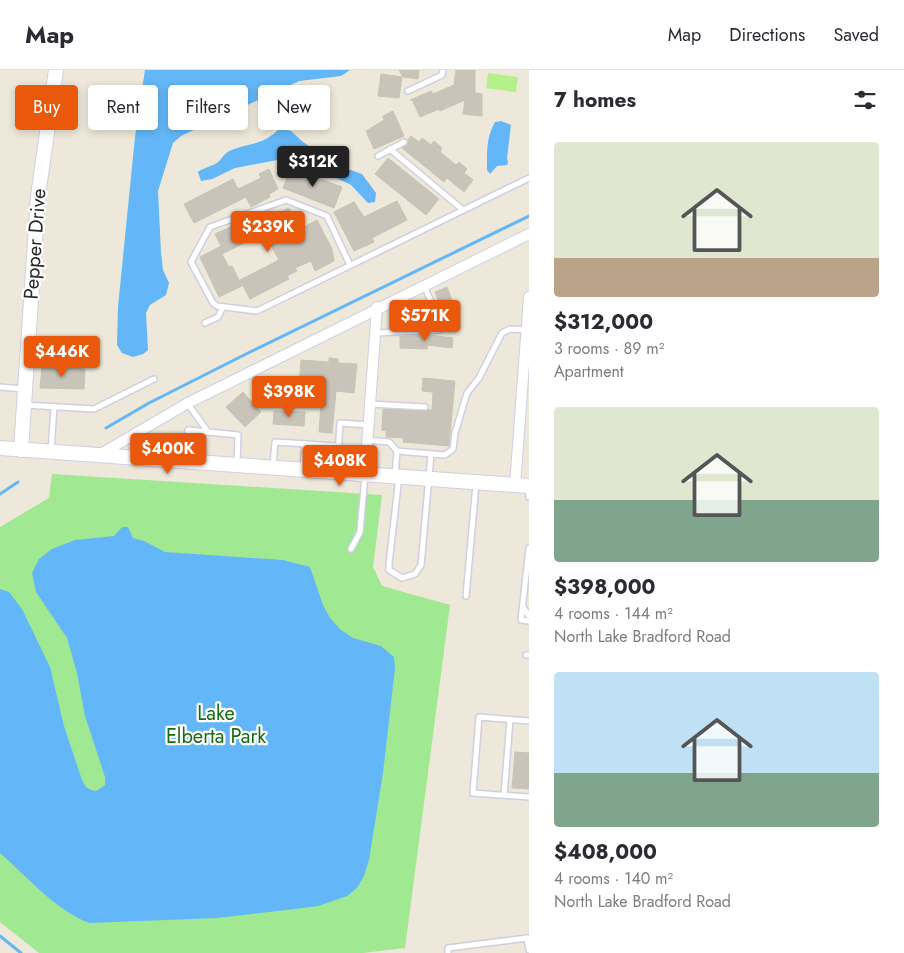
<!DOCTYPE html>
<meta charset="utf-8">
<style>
:root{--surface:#fff;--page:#f7f7f7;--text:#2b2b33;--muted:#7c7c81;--line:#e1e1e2;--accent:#ea580c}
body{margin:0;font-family:Jost,sans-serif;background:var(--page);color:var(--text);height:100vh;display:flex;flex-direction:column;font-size:19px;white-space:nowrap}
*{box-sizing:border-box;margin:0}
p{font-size:16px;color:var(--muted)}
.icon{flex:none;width:28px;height:28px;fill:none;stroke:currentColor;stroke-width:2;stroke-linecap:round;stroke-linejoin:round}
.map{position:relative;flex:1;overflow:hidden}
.drawer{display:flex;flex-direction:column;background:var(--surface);width:375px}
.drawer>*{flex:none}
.banner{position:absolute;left:15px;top:15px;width:439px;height:45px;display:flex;gap:10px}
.price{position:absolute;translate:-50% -42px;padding:0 11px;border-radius:5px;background:var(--accent);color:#fff;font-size:16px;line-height:32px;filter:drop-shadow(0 1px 2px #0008)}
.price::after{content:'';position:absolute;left:50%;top:30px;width:15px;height:11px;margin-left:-8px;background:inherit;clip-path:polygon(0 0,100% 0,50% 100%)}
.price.active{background:#222;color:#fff}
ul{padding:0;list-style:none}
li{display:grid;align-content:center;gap:10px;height:265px;padding:0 25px}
li span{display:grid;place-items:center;height:155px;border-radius:5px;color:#555}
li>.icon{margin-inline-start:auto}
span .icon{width:90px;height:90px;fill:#fffc;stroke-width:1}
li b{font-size:21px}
h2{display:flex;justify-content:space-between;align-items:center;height:60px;padding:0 25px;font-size:21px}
.pill{padding:0 18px;border-radius:5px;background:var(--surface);box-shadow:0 2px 8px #0003;font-size:18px;line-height:45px}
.pill.active{background:var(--accent);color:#fff}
header{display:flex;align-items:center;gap:30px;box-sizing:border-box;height:70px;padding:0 25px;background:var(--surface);border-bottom:1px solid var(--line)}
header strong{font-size:24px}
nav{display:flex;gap:28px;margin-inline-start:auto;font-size:18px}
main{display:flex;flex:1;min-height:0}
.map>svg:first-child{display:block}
.green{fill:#a0e891}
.pitch{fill:#b5f18b}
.water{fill:#63b7f8}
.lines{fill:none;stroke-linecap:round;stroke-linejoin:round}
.stream{stroke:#63b7f8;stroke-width:3}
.building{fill:#c8c4b9;stroke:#c8c4b3}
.lane-casing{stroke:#cfcfe4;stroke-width:8}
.street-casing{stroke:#cfcfe4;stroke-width:12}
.secondary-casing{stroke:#cfcfe4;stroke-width:16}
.lane{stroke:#fff;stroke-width:5}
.street{stroke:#fff;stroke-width:10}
.secondary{stroke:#fff;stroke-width:14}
.labels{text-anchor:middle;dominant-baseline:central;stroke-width:4.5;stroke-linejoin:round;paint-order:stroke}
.street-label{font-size:20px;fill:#292929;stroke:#fff}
.park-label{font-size:20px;fill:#176c13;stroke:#fff}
</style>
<header>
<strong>Map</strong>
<nav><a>Map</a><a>Directions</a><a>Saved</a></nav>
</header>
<main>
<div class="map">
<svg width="529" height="883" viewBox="0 0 529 883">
<rect width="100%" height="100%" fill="#ede8d9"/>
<!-- green -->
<path class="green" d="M52 404 382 425 373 497 382 516 450 535 405 878 363 883H39L0 852V457L49 428Z"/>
<!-- pitch -->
<path class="pitch" d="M488 3 518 7 516 22 486 18Z"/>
<!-- water -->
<g class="water">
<path d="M145 0H350L341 6 299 11 181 66 173 73 158 121 161 183 163 200 169 213 166 225 150 235 146 243 148 280 143 284 133 287 122 283 117 275 118 237 135 67Z"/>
<path d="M501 51 511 55 507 88 508 92 507 95 497 96 490 104 487 100C487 82 486 68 495 52Z"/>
<path d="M280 58 291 61 303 72 339 96 362 104 376 123 375 132 368 133 351 115 293 87 235 98 212 109 201 111 198 102C204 97 215 96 219 91 225 85 225 82 234 79 254 72 263 75 280 58Z"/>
<path d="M122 457H128L133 468 144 471 165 482 283 490 310 497 323 535 330 548 341 560 353 568 381 576 394 587 395 598 383 703 369 790 364 806 357 818 347 826 318 836 303 838 217 848 89 853C57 841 26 806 0 783V519L9 522 22 539 50 597 64 656 82 710 86 717 91 720 96 721 105 715V707L85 646 77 603 67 568 36 522 32 503 39 489 52 479 75 470 114 466Z"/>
</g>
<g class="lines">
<!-- stream -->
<g class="stream">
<path d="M106 358 149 333 248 283 529 146"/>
<path d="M0 424 18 412"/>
<path d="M0 866 21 883"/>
</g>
</g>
<!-- building -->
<g class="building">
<path d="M399 0H419L418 9 403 7Z"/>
<path d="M456 0H475V23L482 24V46L463 44 465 30 440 41 439 39 420 47 413 32 417 31 410 30 431 21 433 24 454 15Z"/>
<path d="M381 4 402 7 399 28 378 26Z"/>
<path d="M393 41 404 66 374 79 366 61 384 50 383 46Z"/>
<path d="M411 66 419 72 422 68 431 75 434 71 442 78 440 82 456 95 459 92 467 99 464 103 473 110 464 122 447 108 444 112 402 78 407 75 408 70Z"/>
<path d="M388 88 439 129 426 145 375 104Z"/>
<path d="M291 98 342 117 334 138 283 118Z"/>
<path d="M269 99 278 119 269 124 270 127 251 137 246 127 194 153 184 134 233 109 238 119 261 108 259 104Z"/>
<path d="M397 131 407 150 372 168 374 172 354 181 334 142 354 132 364 147Z"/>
<path d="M289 138 300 159 317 150 332 179 334 191 315 201 311 191 295 198 297 201 287 206 289 209 250 229 240 210 279 190 266 166 256 171 254 168 222 184 229 197 232 196 242 216 219 227 200 187 221 176 215 164 255 146 259 153Z"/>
<path d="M447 217 455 238 443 243 435 222Z"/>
<path d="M403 235 428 238 426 256 401 257Z"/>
<path d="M429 265 453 268 452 278 428 275 427 279 400 278V266Z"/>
<path d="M329 288 338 289V293L357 294 354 323 336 321 332 363 319 362 322 320 299 318 301 290 329 292Z"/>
<path d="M42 296 85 299 84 319 40 318Z"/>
<path d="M423 308 455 311 449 376 403 372 404 368 386 367V361L382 360 383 339 432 340 433 322 422 321Z"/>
<path d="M243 322 261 342 245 357 226 337Z"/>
<path d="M274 341 305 342 304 356 273 354Z"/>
<path d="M515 682 529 683V719L512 718Z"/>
</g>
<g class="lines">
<defs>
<g id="lane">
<path d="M408 21 442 5 443 0"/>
<path d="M390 79 463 140"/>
<path d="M378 86 404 72"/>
<path d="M350 195 327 146 286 130 210 157 191 192 213 233 217 236 257 241 529 108"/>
<path d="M205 253 218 247 223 237"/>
<path d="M376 263 439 260V251L424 215"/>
<path d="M0 317 24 319"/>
<path d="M188 334 208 362"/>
<path d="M370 334 425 337"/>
<path d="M24 335 94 339 154 309"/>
<path d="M367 370 389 372 397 381 445 385 453 379 455 363 467 323 479 308 502 263 510 259 529 260"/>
<path d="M51 381 54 337"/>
<path d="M185 391 188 360 238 365 237 395"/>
<path d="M273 397 275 372 339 376"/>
<path d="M303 398 305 374"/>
<path d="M337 402 340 353 368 355"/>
<path d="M395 406 397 381"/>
<path d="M399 407 389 494V500L402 508 415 504 421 495 431 384"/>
<path d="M528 417 529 427"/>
<path d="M529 478 521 550 529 551"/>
<path d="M351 479 360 462 365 405"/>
<path d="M466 526 476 414"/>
<path d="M523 537 529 546"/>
<path d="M526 585H529"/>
<path d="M529 651 479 647 473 723 529 727"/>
<path d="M504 725 510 650"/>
<path d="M448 883V878L527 868 529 880"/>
</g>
<g id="street">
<path d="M99 385 188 333 529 164"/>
<path d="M365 404 377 237"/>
<path d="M515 415 529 227"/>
</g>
<g id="secondary">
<path d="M0 378 529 416"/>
<path d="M21 380 38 126 56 0"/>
</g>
</defs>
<!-- lane casing -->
<use href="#lane" class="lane-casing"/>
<!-- street casing -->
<use href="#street" class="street-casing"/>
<!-- secondary casing -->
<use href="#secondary" class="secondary-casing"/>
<!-- lane -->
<use href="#lane" class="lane"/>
<!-- street -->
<use href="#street" class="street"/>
<!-- secondary -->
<use href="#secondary" class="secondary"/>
</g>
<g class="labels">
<!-- street labels -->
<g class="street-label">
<text transform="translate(35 174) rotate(-86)">Pepper Drive</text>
</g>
<!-- park labels -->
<g class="park-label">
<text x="216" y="643">Lake<tspan x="216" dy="23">Elberta Park</tspan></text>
</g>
</g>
</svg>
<b class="price active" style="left:313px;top:118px">$312K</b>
<b class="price" style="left:268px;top:183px">$239K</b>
<b class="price" style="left:425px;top:272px">$571K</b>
<b class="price" style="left:62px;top:308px">$446K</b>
<b class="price" style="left:289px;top:348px">$398K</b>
<b class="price" style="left:168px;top:405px">$400K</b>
<b class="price" style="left:340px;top:417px">$408K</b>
<div class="banner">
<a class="pill active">Buy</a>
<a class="pill">Rent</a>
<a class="pill">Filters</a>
<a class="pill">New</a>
</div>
</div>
<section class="drawer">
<h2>7 homes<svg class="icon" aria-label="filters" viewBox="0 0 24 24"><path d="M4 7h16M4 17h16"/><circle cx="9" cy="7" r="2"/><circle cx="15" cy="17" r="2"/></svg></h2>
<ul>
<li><span style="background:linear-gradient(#dfe7d0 75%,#b9a48a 0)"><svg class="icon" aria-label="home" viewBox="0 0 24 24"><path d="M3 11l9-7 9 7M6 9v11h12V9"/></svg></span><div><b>$312,000</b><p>3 rooms · 89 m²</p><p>Apartment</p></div></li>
<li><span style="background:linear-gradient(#dfe7d0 60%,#7fa58c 0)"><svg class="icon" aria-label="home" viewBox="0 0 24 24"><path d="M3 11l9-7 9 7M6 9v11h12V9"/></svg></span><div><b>$398,000</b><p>4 rooms · 144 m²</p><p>North Lake Bradford Road</p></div></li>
<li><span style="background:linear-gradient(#bfe0f5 65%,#7fa58c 0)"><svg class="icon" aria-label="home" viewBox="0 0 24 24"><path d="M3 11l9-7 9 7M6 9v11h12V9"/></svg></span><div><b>$408,000</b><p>4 rooms · 140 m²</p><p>North Lake Bradford Road</p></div></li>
</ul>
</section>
</main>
